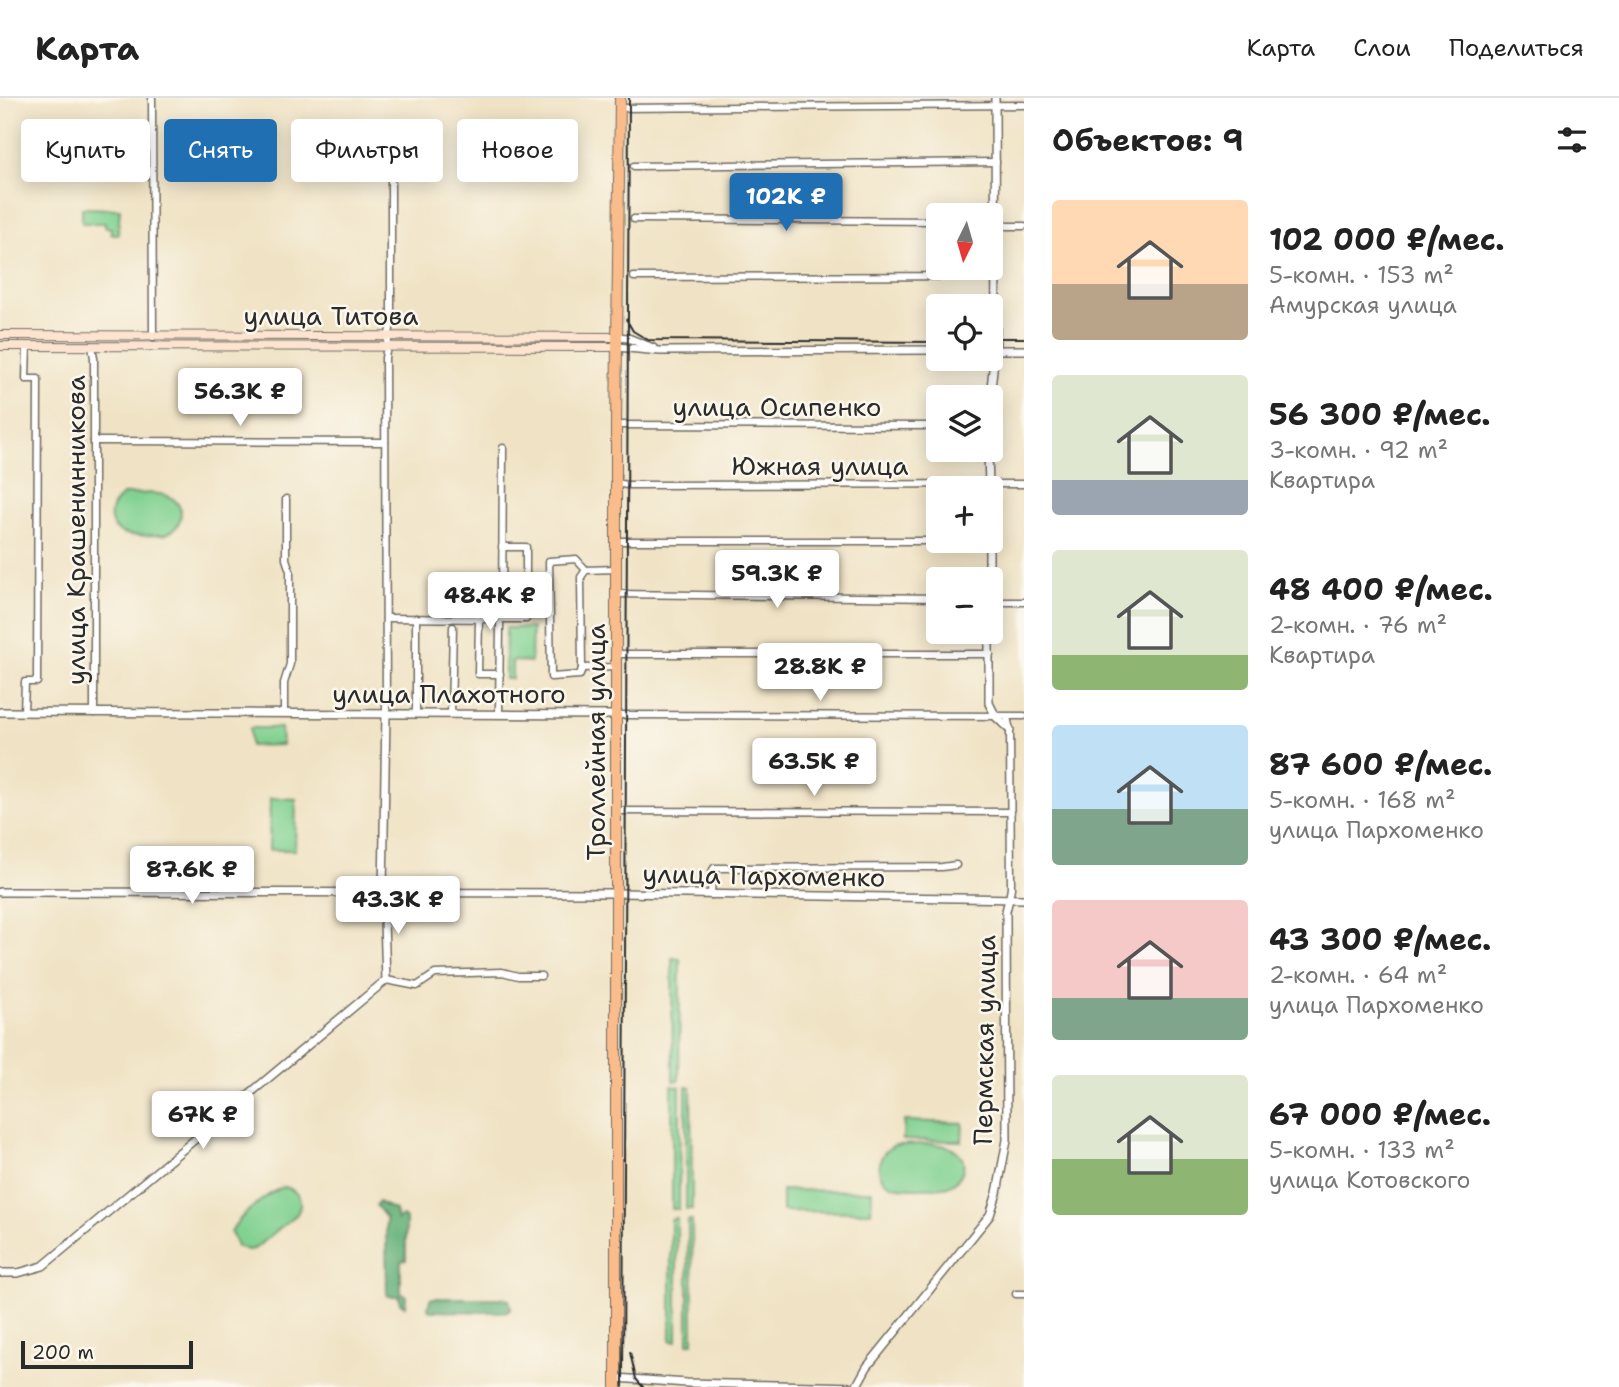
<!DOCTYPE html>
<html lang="ru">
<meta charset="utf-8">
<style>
:root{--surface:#fff;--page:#f2f2f2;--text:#222;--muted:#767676;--line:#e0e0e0;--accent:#1f6fb2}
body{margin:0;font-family:"Shantell Sans",sans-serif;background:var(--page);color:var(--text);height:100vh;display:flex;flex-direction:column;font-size:26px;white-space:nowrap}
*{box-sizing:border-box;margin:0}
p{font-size:23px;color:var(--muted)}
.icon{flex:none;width:38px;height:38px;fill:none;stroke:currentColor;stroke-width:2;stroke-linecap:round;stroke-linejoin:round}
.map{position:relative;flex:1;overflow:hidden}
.sheet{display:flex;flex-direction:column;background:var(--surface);width:595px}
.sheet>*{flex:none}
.hud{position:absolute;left:21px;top:21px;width:665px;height:63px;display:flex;gap:14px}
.needle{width:46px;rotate:185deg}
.tools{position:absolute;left:926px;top:105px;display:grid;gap:14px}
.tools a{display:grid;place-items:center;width:77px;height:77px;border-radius:7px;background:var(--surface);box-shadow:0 4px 18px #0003;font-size:35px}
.scale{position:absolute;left:21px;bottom:18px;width:172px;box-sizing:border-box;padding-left:7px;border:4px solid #2b2b2b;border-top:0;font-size:19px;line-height:24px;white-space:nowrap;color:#2b2b2b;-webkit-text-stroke:5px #fbf7ec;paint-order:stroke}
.price{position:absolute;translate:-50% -60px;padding:0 16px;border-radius:7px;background:#fff;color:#222;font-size:23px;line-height:46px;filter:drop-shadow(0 2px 4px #0008)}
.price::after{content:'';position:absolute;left:50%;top:42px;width:21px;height:16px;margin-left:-10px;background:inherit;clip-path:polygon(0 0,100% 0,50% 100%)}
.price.current{background:var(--accent);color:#fff}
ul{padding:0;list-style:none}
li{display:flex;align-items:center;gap:21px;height:175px;padding:0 28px}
li span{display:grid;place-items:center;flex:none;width:196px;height:140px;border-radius:7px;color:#555}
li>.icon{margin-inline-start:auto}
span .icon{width:84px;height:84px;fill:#fffc;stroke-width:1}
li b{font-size:30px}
h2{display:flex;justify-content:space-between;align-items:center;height:84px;padding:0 28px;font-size:30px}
.pill{padding:0 24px;border-radius:7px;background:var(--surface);box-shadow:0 4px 18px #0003;font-size:24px;line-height:63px}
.pill.current{background:var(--accent);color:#fff}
header{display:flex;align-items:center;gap:42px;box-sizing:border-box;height:98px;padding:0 35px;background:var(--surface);border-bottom:2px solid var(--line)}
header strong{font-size:33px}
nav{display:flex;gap:38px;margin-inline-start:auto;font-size:24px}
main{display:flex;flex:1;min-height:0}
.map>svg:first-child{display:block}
.green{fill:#81d191;stroke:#567e5e;stroke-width:2}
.forest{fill:#68b37b;stroke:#4a6f53;stroke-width:2}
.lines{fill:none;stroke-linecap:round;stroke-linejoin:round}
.minor-casing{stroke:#706b61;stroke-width:9}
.tertiary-casing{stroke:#706b61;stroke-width:10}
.secondary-casing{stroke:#706b61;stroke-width:10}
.primary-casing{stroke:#706b61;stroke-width:12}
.minor{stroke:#fff;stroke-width:6}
.tertiary{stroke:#fff;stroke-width:7}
.secondary{stroke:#fde4d1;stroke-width:8}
.primary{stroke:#fabc8b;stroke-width:10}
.tram{stroke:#2b2b2b;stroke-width:2}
.labels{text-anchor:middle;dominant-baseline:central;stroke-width:5;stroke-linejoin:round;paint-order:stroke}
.street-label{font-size:26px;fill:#2b2b2b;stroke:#fbf7ec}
</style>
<header>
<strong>Карта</strong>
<nav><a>Карта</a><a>Слои</a><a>Поделиться</a></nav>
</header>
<main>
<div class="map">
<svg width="1024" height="1289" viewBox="0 0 1024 1289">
<rect width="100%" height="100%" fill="#fbf7ec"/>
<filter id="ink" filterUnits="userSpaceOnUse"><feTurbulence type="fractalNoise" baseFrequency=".0143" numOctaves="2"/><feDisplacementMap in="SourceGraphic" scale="14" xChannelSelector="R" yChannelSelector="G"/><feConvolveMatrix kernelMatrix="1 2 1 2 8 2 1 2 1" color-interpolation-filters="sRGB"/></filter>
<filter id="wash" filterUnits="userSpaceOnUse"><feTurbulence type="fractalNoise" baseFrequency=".00686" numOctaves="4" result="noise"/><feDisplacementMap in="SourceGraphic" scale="28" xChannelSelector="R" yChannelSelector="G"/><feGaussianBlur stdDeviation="1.57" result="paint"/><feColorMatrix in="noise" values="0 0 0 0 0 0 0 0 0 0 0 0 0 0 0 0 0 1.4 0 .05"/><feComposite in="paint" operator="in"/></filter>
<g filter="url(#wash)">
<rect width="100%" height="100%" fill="#f0e3c5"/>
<!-- green -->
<g class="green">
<path d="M82 110 120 111 118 136H111V130L105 129V125H82Z"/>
<path d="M126 396C139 396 159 393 170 399 190 410 180 437 159 437 149 437 136 439 126 436 103 431 108 403 126 396Z"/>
<path d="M506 530H532L531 564 512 563V581H505Z"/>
<path d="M250 630H281L282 647 250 648Z"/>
<path d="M270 700 296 701 295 752H269Z"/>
<path d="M672 860 680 861 679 983H673Z"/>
<path d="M672 988 680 989 679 1111H672Z"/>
<path d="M686 989H691L692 1111H686Z"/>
<path d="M904 1023 963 1025 962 1043 903 1042Z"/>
<path d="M896 1047C912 1047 936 1043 951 1050 973 1059 963 1085 944 1089 929 1089 908 1092 894 1088 871 1081 877 1053 896 1047Z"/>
<path d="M285 1089C299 1093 304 1104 297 1116L254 1151 247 1152 237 1148 231 1135C235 1121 271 1092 285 1089Z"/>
<path d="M782 1092 872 1093 871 1114 782 1113Z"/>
<path d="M677 1120V1243H671V1121Z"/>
<path d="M688 1122H692L693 1245H688Z"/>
</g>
<!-- forest -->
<g class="forest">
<path d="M378 1104 395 1112 397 1122 403 1118 406 1121V1162L401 1163V1195L406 1198 405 1208 400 1205 399 1198H387L386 1120 376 1107Z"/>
<path d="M433 1200H503L509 1202 511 1209 508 1213 501 1214 430 1213 428 1210 430 1201Z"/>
</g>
</g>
<g filter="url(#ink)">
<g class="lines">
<defs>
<g id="minor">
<path d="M152 0 153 239"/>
<path d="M619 10 1024 7"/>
<path d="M634 68 996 64"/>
<path d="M634 121 938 123"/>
<path d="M990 123 1007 128H1024"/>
<path d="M634 179 995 178"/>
<path d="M92 248 94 260V615"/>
<path d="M616 327 938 328"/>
<path d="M94 343 385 344"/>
<path d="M616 385 627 387 1024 386"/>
<path d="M616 443H989"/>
<path d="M616 496 938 500"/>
<path d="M990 504H1024"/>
<path d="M386 520 502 521 503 350"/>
<path d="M479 520 478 576H500"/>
<path d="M502 521H526V449H502"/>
<path d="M616 556H990"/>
<path d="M616 569 582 570 581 479 586 472 616 471"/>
<path d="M582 570 580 577 551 579 549 463 576 461 586 472"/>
<path d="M24 614 25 584H37L38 281H26L27 248"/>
<path d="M284 615V585L290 566V473L286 461V401"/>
<path d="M386 615 385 260 391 225V47"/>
<path d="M416 615V520"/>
<path d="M451 615 453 529"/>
<path d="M499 616 500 526"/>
<path d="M616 617 1024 618"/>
<path d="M1007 619 1010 632 1011 790 1009 801"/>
<path d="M616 713 1011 714"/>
<path d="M711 797 712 774 714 770 942 769 956 767"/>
<path d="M386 882 417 888 435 876 502 874 518 878H541"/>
<path d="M1016 1196H1024"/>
</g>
<g id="tertiary">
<path d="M617 239 628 240 653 250"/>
<path d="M617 249 660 253 938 252"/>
<path d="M991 252H1024"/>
<path d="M990 299 996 244 995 0"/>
<path d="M988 352 989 390"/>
<path d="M989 481V443"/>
<path d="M989 534V605L996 619 1010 632"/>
<path d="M0 614 616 617"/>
<path d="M0 794 616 795 1024 801"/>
<path d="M0 1175H18L43 1168 386 882 383 794 386 615"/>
<path d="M616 1280 687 1285 857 1289"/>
<path d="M856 1289 867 1269 990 1117 997 1095 1007 1042 1006 813 1009 801"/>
</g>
<g id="secondary">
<path d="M0 237 617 239"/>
<path d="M0 248 617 249"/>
</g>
<path id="primary" d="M616 1289V327L620 0"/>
</defs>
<!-- minor casing -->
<use href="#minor" class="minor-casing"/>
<!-- tertiary casing -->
<use href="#tertiary" class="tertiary-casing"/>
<!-- secondary casing -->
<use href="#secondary" class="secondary-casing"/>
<!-- primary casing -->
<use href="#primary" class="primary-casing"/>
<!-- minor -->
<use href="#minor" class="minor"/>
<!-- tertiary -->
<use href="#tertiary" class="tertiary"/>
<!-- secondary -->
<use href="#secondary" class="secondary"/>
<!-- primary -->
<use href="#primary" class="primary"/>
<!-- tram -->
<g class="tram">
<path d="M626 221 633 233 648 242 938 244"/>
<path d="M990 240H1024"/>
<path d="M630 1254 636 1281 643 1289"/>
<path d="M623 1289 629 0"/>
</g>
</g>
</g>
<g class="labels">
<!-- street labels -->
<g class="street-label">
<text x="331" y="217">улица Титова</text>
<text x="777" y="308">улица Осипенко</text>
<text x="820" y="367">Южная улица</text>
<text transform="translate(75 432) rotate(-90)">улица Крашенинникова</text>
<text x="449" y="595">улица Плахотного</text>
<text transform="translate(595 644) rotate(-90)">Троллейная улица</text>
<text transform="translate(764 777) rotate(1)">улица Пархоменко</text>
<text transform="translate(984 942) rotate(-89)">Пермская улица</text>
</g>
</g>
</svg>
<div class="tools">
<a><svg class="needle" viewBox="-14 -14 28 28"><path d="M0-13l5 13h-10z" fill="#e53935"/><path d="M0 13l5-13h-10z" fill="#767676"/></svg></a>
<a><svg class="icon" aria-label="locate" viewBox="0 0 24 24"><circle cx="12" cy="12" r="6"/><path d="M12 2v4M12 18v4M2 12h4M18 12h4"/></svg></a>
<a><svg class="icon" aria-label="layers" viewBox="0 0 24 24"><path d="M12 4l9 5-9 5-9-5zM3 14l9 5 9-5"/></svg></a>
<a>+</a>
<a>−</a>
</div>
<div class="scale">200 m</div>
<b class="price current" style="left:786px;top:135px">102K ₽</b>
<b class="price" style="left:240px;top:330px">56.3K ₽</b>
<b class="price" style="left:777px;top:512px">59.3K ₽</b>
<b class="price" style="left:490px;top:534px">48.4K ₽</b>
<b class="price" style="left:820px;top:605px">28.8K ₽</b>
<b class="price" style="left:814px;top:700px">63.5K ₽</b>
<b class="price" style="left:192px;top:808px">87.6K ₽</b>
<b class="price" style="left:398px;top:838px">43.3K ₽</b>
<b class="price" style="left:203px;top:1053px">67K ₽</b>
<div class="hud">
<a class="pill">Купить</a>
<a class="pill current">Снять</a>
<a class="pill">Фильтры</a>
<a class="pill">Новое</a>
</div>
</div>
<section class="sheet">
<h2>Объектов: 9<svg class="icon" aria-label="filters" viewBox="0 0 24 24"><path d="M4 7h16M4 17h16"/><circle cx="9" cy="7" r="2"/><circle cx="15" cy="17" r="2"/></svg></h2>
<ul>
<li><span style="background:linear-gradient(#ffd9b3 60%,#b9a48a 0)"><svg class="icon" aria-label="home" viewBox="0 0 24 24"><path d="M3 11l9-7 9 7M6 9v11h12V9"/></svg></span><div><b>102 000 ₽/мес.</b><p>5-комн. · 153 m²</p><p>Амурская улица</p></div></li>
<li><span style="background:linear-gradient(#dfe7d0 75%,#9aa5b1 0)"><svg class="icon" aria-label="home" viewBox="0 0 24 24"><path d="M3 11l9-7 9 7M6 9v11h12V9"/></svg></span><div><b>56 300 ₽/мес.</b><p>3-комн. · 92 m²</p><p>Квартира</p></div></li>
<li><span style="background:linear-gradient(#dfe7d0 75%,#8fb573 0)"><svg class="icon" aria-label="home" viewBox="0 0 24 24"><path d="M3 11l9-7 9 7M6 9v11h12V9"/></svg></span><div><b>48 400 ₽/мес.</b><p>2-комн. · 76 m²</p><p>Квартира</p></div></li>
<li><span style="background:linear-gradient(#bfe0f5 60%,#7fa58c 0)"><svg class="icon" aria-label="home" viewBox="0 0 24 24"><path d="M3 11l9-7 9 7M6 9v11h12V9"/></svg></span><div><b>87 600 ₽/мес.</b><p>5-комн. · 168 m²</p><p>улица Пархоменко</p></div></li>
<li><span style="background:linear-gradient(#f6c9c9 70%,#7fa58c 0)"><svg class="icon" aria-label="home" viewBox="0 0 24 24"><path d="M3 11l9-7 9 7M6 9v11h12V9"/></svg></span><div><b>43 300 ₽/мес.</b><p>2-комн. · 64 m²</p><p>улица Пархоменко</p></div></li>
<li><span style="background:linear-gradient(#dfe7d0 60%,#8fb573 0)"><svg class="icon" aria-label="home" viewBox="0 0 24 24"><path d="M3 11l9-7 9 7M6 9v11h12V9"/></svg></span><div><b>67 000 ₽/мес.</b><p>5-комн. · 133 m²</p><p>улица Котовского</p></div></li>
</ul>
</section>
</main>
